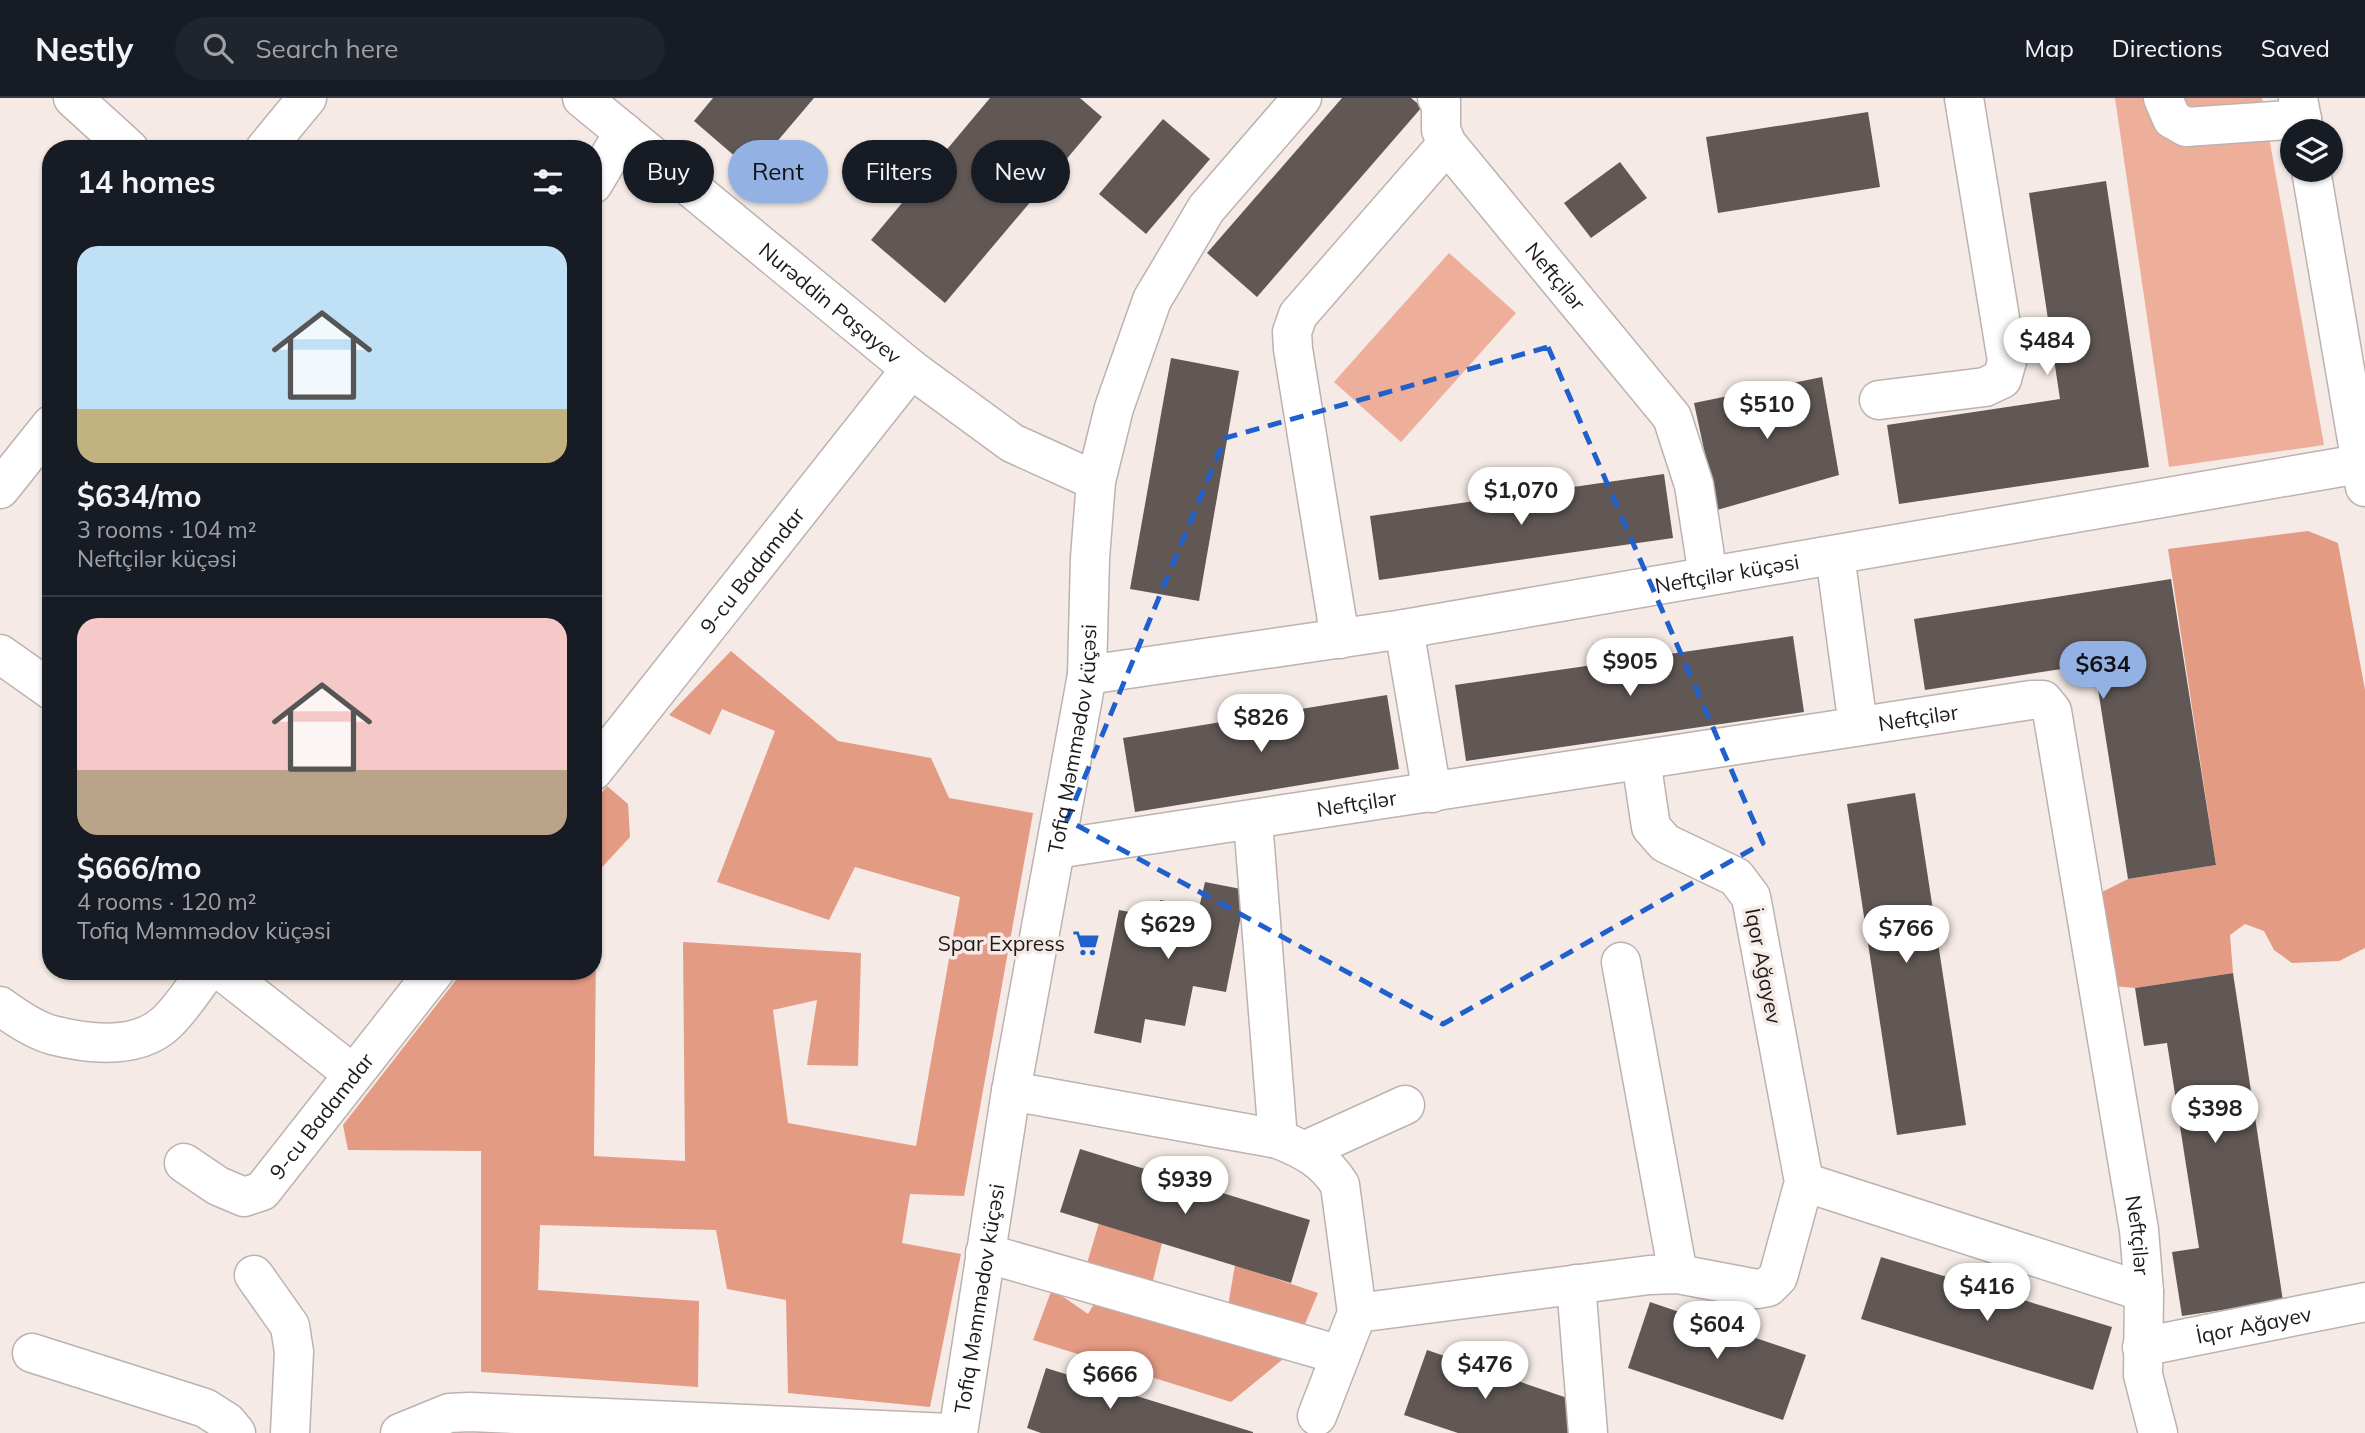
<!DOCTYPE html>
<meta charset="utf-8">
<style>
:root{--surface:#171b24;--page:#20242c;--text:#f1f3f6;--muted:#9ea1a6;--line:#363941;--accent:#93b1e3}
body{margin:0;font-family:Mulish,sans-serif;background:var(--page);color:var(--text);height:100vh;display:flex;flex-direction:column;font-size:26px;white-space:nowrap}
*{box-sizing:border-box;margin:0}
p{font-size:23px;color:var(--muted)}
.icon{flex:none;width:38px;height:38px;fill:none;stroke:currentColor;stroke-width:2;stroke-linecap:round;stroke-linejoin:round}
.map{position:relative;flex:1;overflow:hidden}
.sheet{position:absolute;left:42px;top:42px;width:560px;height:840px;display:flex;flex-direction:column;background:var(--surface);border-radius:28px;box-shadow:0 2px 5px #0004}
.sheet>*{flex:none}
.guide{position:absolute;left:623px;top:42px;width:665px;height:63px;display:flex;gap:14px}
.buttons{position:absolute;left:2280px;top:21px;display:grid;gap:14px}
.buttons a{display:grid;place-items:center;width:63px;height:63px;border-radius:50%;background:var(--surface);box-shadow:0 2px 5px #0004;font-size:35px}
.price{position:absolute;translate:-50% -60px;padding:0 16px;border-radius:24px;background:#fff;color:#222;font-size:23px;line-height:46px;filter:drop-shadow(0 2px 4px #0008)}
.price::after{content:'';position:absolute;left:50%;top:42px;width:21px;height:16px;margin-left:-10px;background:inherit;clip-path:polygon(0 0,100% 0,50% 100%)}
.price.current{background:var(--accent);color:#111}
ul{padding:0;list-style:none}
li{display:grid;align-content:center;gap:14px;height:371px;padding:0 35px}
li+li{border-top:2px solid var(--line)}
li span{display:grid;place-items:center;height:217px;border-radius:21px;color:#555}
li>.icon{margin-inline-start:auto}
span .icon{width:126px;height:126px;fill:#fffc;stroke-width:1}
li b{font-size:30px}
h2{display:flex;justify-content:space-between;align-items:center;height:84px;padding:0 35px;font-size:30px}
.tag{padding:0 24px;border-radius:32px;background:var(--surface);box-shadow:0 2px 5px #0004;font-size:24px;line-height:63px}
.tag.current{background:var(--accent);color:#111}
header{display:flex;align-items:center;gap:42px;box-sizing:border-box;height:98px;padding:0 35px;background:var(--surface);border-bottom:2px solid var(--line)}
header strong{font-size:33px}
nav{display:flex;gap:38px;margin-inline-start:auto;font-size:24px}
.search{width:490px;height:63px;background:var(--page);display:flex;align-items:center;gap:18px;box-sizing:border-box;padding:0 24px;border-radius:38px;color:var(--muted);font-size:26px}
.map>svg:first-child{display:block}
.green{fill:#edae9a}
.forest{fill:#e49b83}
.building{fill:#615855}
.lines{fill:none;stroke-linecap:round;stroke-linejoin:round}
.minor-casing{stroke:#bdb2af;stroke-width:41}
.major-casing{stroke:#bdb2af;stroke-width:41}
.minor{stroke:#fff;stroke-width:38}
.major{stroke:#fff;stroke-width:38}
.marked{fill:none;stroke:#2060cc;stroke-width:5;stroke-dasharray:14 9;stroke-linejoin:round}
.labels{text-anchor:middle;dominant-baseline:central;stroke-width:7;stroke-linejoin:round;paint-order:stroke}
.street-label{font-size:21px;fill:#1e1a19;stroke:#f5eae6}
.poi-label{font-size:21px;fill:#1e1a19;stroke:#f5eae6;text-anchor:end}
</style>
<header>
<strong>Nestly</strong>
<div class="search"><svg class="icon" aria-label="search" viewBox="0 0 24 24"><circle cx="10" cy="10" r="6"/><path d="M15 15l6 6"/></svg>Search here</div>
<nav><a>Map</a><a>Directions</a><a>Saved</a></nav>
</header>
<div class="map">
<svg width="2365" height="1335" viewBox="0 0 2365 1335">
<rect width="100%" height="100%" fill="#f5eae6"/>
<!-- green -->
<g class="green">
<path d="M2115 0H2262L2324 347 2169 369Z"/>
<path d="M1449 155 1516 215 1401 344 1334 284Z"/>
</g>
<!-- forest -->
<g class="forest">
<path d="M2308 433 2338 445 2365 592V850L2339 863 2292 865 2274 852 2264 833 2245 826 2230 837 2233 875 2135 890 2113 888 2098 796 2128 781 2216 767 2168 451Z"/>
<path d="M731 553 838 643 931 660 949 700 1033 715 964 1098 910 1096 902 1145 961 1156 930 1309 788 1295 786 1202 727 1191 716 1132 540 1127 538 1192 699 1203 698 1289 481 1274V1053L348 1052 343 1027 463 873H593V842L596 847 594 1058 685 1063 683 844 861 855 858 968 807 967 817 902 773 912 788 1025 916 1048 960 799 855 769 829 822 717 784 775 633 722 611 710 637 669 617Z"/>
<path d="M607 688 628 706 630 739 593 779V706Z"/>
<path d="M1099 1125 1162 1145 1151 1191 1228 1208 1235 1167 1318 1195 1294 1252 1231 1304 1033 1242 1052 1191 1088 1216 1101 1194 1082 1182Z"/>
</g>
<!-- building -->
<g class="building">
<path d="M713 0H814L752 73 694 23Z"/>
<path d="M990 0H1080L1102 19 945 205 871 142Z"/>
<path d="M1342 0H1411L1422 9 1257 199 1207 155Z"/>
<path d="M1868 14 1880 89 1718 115 1706 39Z"/>
<path d="M1163 21 1210 61 1146 136 1099 96Z"/>
<path d="M1620 64 1647 100 1591 140 1564 105Z"/>
<path d="M2106 83 2149 369 1899 406 1887 327 2060 301 2029 95Z"/>
<path d="M1171 260 1239 273 1199 503 1130 491Z"/>
<path d="M1822 279 1839 377 1717 412 1694 305Z"/>
<path d="M1664 376 1673 440 1379 482 1370 418Z"/>
<path d="M2171 481 2216 767 2128 781 2094 566 1925 592 1914 521Z"/>
<path d="M1793 538 1804 614 1466 663 1455 587Z"/>
<path d="M1387 597 1399 671 1135 714 1123 640Z"/>
<path d="M1915 695 1966 1027 1897 1037 1847 706Z"/>
<path d="M1205 784 1246 792 1226 894 1193 888 1185 928 1145 921 1141 945 1094 935 1119 812 1156 819 1160 802 1199 810Z"/>
<path d="M2233 875 2283 1203 2182 1218 2172 1154 2199 1150 2167 945 2144 948 2135 890Z"/>
<path d="M1080 1051 1310 1122 1291 1185 1060 1114Z"/>
<path d="M1881 1159 2112 1229 2093 1292 1861 1221Z"/>
<path d="M1650 1204 1806 1257 1783 1322 1628 1270Z"/>
<path d="M1427 1252 1582 1305 1572 1335H1458L1404 1317Z"/>
<path d="M1046 1270 1253 1334V1335H1041L1027 1330Z"/>
</g>
<g class="lines">
<defs>
<g id="minor">
<path d="M73 0 129 51"/>
<path id="s1" d="M582 0 911 271 1012 345 1096 383"/>
<path id="s2" d="M1437 0 1441 4V32L1447 46 1672 319 1694 387 1708 478"/>
<path d="M2163 0 2172 21 2186 29 2302 21"/>
<path d="M265 51 307 0"/>
<path d="M593 86 624 34"/>
<path d="M1879 302 1985 289 2002 281 2007 263 1964 0"/>
<path d="M0 391 51 327"/>
<path d="M1835 457 1858 628"/>
<path d="M1404 531 1432 695"/>
<path d="M1340 541 1293 251 1292 234 1298 217 1447 46"/>
<path d="M0 556 51 592"/>
<path id="s3" d="M1087 577 1404 531 2365 365"/>
<path id="s4" d="M593 673 911 271"/>
<path d="M1253 723 1278 1041C1303 1051 1325 1062 1340 1087L1357 1215 1317 1318"/>
<path id="s5" d="M1056 751 2031 602H2043L2052 613 2139 1132 2144 1194 2143 1277 2158 1335"/>
<path d="M1621 864 1678 1176"/>
<path d="M222 873 353 976"/>
<path d="M0 908C15 919 34 932 52 937 88 946 137 952 166 925 182 910 194 890 207 873"/>
<path d="M1011 993 1278 1041"/>
<path d="M1306 1052 1405 1007"/>
<path id="s6" d="M184 1065 218 1088 244 1099 262 1093 435 873"/>
<path d="M1804 1084 2144 1194"/>
<path d="M985 1155 1340 1257"/>
<path d="M254 1177 290 1228 294 1254 290 1335"/>
<path d="M1576 1186 1588 1335"/>
<path d="M1357 1215 1649 1177 1678 1176 1757 1191 1768 1189 1778 1179 1804 1084 1751 799 1736 779 1665 745 1651 729 1641 662"/>
<path id="s7" d="M2142 1249 2365 1204"/>
<path d="M32 1255 205 1310 227 1324 236 1335"/>
<path d="M400 1335 449 1315 470 1314 949 1335"/>
<path id="s8" d="M958 1335 1011 993 1087 577 1090 460 1096 383 1114 310 1152 202 1206 111 1302 0"/>
</g>
<g id="major">
<path d="M2298 0 2304 33"/>
<path d="M2311 72 2365 389"/>
</g>
</defs>
<!-- minor casing -->
<use href="#minor" class="minor-casing"/>
<!-- major casing -->
<use href="#major" class="major-casing"/>
<!-- minor -->
<use href="#minor" class="minor"/>
<!-- major -->
<use href="#major" class="major"/>
</g>
<!-- marked area -->
<path class="marked" d="M1548 249 1763 745 1443 926 1067 722 1225 340Z"/>
<!-- icons -->
<defs>
<symbol id="supermarket-bare" viewBox="-9 -9 18 18"><path d="M-6-5.5h2.5l.6 2H6L4.5 2H-2.5L-4.4-4H-6ZM-1.5 3.2a1.3 1.3 0 1 0 .1 0ZM3 3.2a1.3 1.3 0 1 0 .1 0Z" fill="#2060cc" stroke="#f5eae6" stroke-width="2.5" paint-order="stroke"/></symbol>
</defs>
<g fill-rule="evenodd">
<use href="#supermarket-bare" x="1067" y="826" width="38" height="38"/>
</g>
<g class="labels">
<!-- street labels -->
<g class="street-label">
<text stroke="none"><textPath href="#s2" startOffset="220">Neftçilər</textPath></text>
<text stroke="none"><textPath href="#s1" startOffset="322">Nurəddin Paşayev</textPath></text>
<text stroke="none"><textPath href="#s4" startOffset="256">9-cu Badamdar</textPath></text>
<text stroke="none"><textPath href="#s3" startOffset="648">Neftçilər küçəsi</textPath></text>
<text stroke="none"><textPath href="#s5" startOffset="872">Neftçilər</textPath></text>
<text stroke="none"><textPath href="#s8" startOffset="704">Tofiq Məmmədov küçəsi</textPath></text>
<text stroke="none"><textPath href="#s5" startOffset="304">Neftçilər</textPath></text>
<text transform="translate(1764 868) rotate(79)">İqor Ağayev</text>
<text stroke="none"><textPath href="#s6" startOffset="184">9-cu Badamdar</textPath></text>
<text stroke="none"><textPath href="#s5" startOffset="1544">Neftçilər</textPath></text>
<text stroke="none"><textPath href="#s8" startOffset="136">Tofiq Məmmədov küçəsi</textPath></text>
<text stroke="none"><textPath href="#s7" startOffset="114">İqor Ağayev</textPath></text>
</g>
<!-- poi labels -->
<g class="poi-label">
<text x="1065" y="845">Spar Express</text>
</g>
</g>
</svg>
<div class="buttons">
<a><svg class="icon" aria-label="layers" viewBox="0 0 24 24"><path d="M12 4l9 5-9 5-9-5zM3 14l9 5 9-5"/></svg></a>
</div>
<b class="price" style="left:2047px;top:279px">$484</b>
<b class="price" style="left:1767px;top:343px">$510</b>
<b class="price" style="left:1521px;top:429px">$1,070</b>
<b class="price" style="left:1630px;top:600px">$905</b>
<b class="price current" style="left:2103px;top:603px">$634</b>
<b class="price" style="left:1261px;top:656px">$826</b>
<b class="price" style="left:1168px;top:863px">$629</b>
<b class="price" style="left:1906px;top:867px">$766</b>
<b class="price" style="left:2215px;top:1047px">$398</b>
<b class="price" style="left:1185px;top:1118px">$939</b>
<b class="price" style="left:1987px;top:1225px">$416</b>
<b class="price" style="left:1717px;top:1263px">$604</b>
<b class="price" style="left:1485px;top:1303px">$476</b>
<b class="price" style="left:1110px;top:1313px">$666</b>
<div class="guide">
<a class="tag">Buy</a>
<a class="tag current">Rent</a>
<a class="tag">Filters</a>
<a class="tag">New</a>
</div>
<section class="sheet">
<h2>14 homes<svg class="icon" aria-label="filters" viewBox="0 0 24 24"><path d="M4 7h16M4 17h16"/><circle cx="9" cy="7" r="2"/><circle cx="15" cy="17" r="2"/></svg></h2>
<ul>
<li><span style="background:linear-gradient(#bfe0f5 75%,#c2b280 0)"><svg class="icon" aria-label="home" viewBox="0 0 24 24"><path d="M3 11l9-7 9 7M6 9v11h12V9"/></svg></span><div><b>$634/mo</b><p>3 rooms · 104 m²</p><p>Neftçilər küçəsi</p></div></li>
<li><span style="background:linear-gradient(#f6c9c9 70%,#b9a48a 0)"><svg class="icon" aria-label="home" viewBox="0 0 24 24"><path d="M3 11l9-7 9 7M6 9v11h12V9"/></svg></span><div><b>$666/mo</b><p>4 rooms · 120 m²</p><p>Tofiq Məmmədov küçəsi</p></div></li>
</ul>
</section>
</div>
